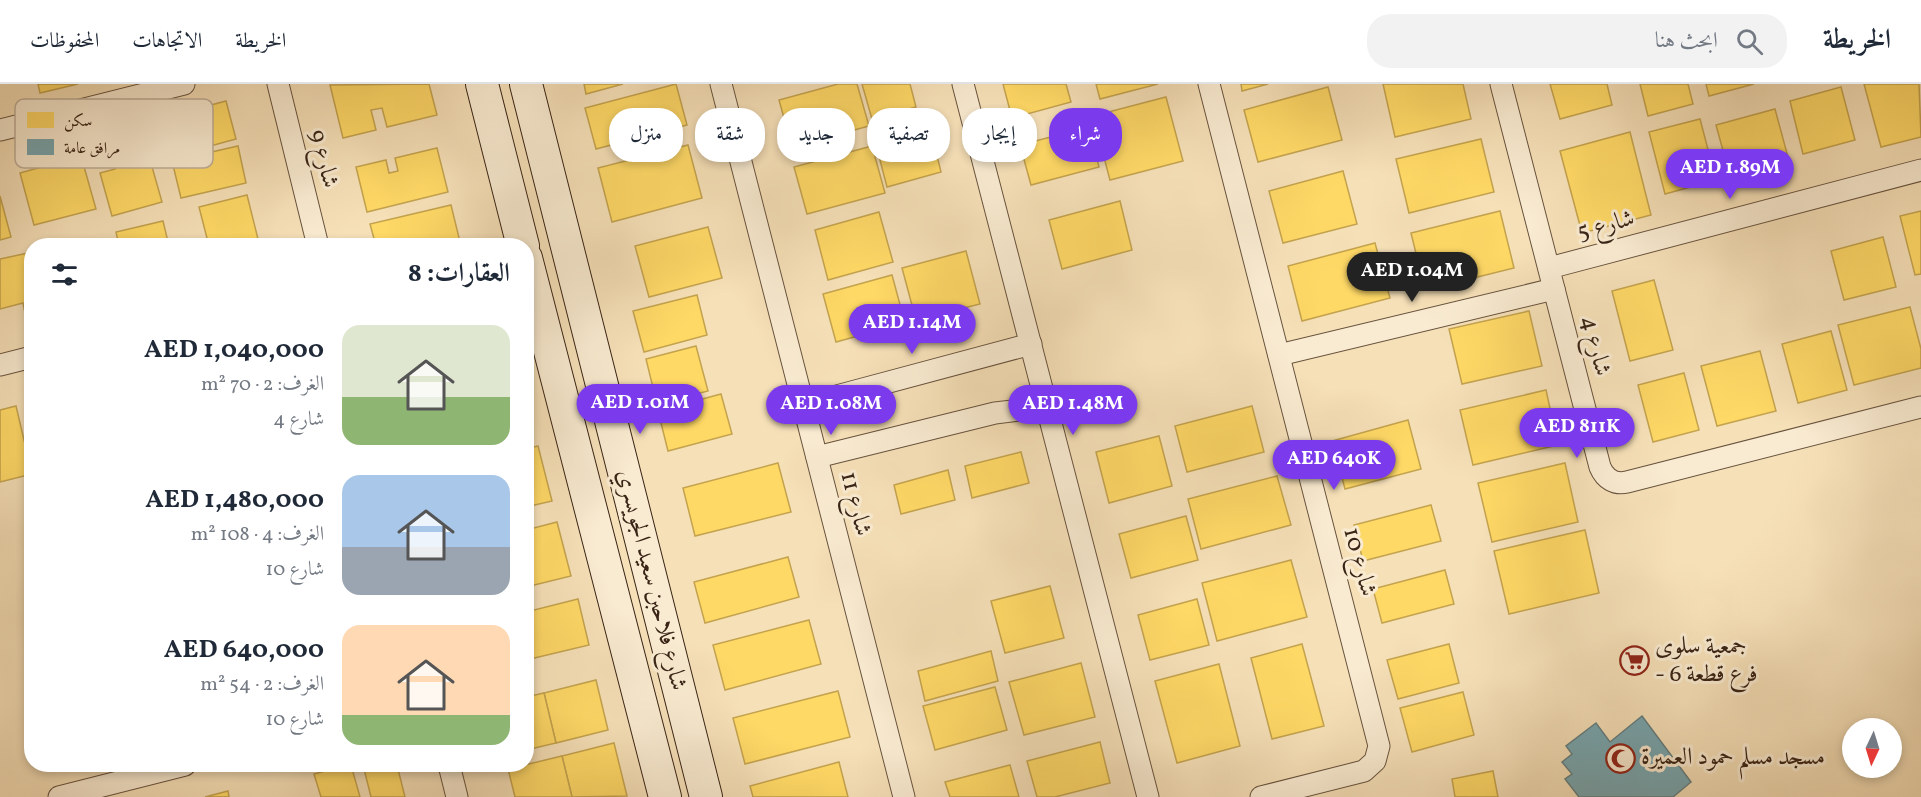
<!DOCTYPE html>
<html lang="ar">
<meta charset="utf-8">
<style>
:root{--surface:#fff;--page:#f2f2f3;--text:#1f2937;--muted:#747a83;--line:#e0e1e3;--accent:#7c3aed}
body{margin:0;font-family:Vollkorn,Amiri,serif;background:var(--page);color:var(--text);direction:rtl;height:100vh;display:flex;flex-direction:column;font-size:22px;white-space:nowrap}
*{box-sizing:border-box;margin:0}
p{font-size:20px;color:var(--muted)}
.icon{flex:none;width:33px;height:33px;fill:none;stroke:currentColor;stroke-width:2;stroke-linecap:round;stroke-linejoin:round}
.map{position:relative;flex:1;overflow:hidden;direction:ltr}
.panel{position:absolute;left:24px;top:154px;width:510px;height:534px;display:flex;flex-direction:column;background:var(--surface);border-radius:24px;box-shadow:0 3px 9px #0003;direction:rtl}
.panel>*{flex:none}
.hud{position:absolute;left:552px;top:24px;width:570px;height:54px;direction:rtl;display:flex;gap:12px}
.needle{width:39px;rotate:184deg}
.fabs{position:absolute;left:1842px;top:634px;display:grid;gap:12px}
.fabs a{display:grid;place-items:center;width:60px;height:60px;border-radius:50%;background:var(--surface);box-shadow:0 3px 9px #0003;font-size:30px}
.price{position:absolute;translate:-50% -51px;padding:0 14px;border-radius:21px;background:var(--accent);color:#fff;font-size:20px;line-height:39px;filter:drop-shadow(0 2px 3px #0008)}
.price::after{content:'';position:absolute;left:50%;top:36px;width:18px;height:14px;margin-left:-9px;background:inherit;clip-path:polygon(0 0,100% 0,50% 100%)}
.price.selected{background:#222;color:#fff}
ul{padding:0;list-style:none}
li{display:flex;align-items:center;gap:18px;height:150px;padding:0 24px}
li span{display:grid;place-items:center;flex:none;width:168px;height:120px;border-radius:18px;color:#555}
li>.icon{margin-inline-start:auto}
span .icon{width:72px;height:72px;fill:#fffc;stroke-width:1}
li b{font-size:26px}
h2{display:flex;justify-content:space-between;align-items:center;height:72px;padding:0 24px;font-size:26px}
.chip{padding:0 21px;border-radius:24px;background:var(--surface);box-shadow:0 3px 9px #0003;font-size:21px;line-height:54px}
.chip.selected{background:var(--accent);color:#fff}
header{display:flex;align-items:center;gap:36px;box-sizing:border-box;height:84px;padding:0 30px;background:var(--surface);border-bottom:2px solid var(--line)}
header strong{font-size:28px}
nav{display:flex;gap:33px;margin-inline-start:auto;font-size:21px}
.search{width:420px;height:54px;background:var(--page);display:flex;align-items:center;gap:15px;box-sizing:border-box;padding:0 21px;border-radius:24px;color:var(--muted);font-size:22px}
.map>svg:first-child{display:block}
.homes{fill:#ffd966;stroke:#c4a34e;stroke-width:1.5}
.public{fill:#76a5af;stroke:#647e81;stroke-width:1.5}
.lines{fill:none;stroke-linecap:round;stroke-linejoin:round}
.street-casing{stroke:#68533e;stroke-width:23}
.secondary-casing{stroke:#392416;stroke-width:34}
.street{stroke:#f9ebd1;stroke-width:21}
.secondary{stroke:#f9ebd1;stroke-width:32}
.labels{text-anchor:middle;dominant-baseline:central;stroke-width:6;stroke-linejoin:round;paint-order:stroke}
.street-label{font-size:24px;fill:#392416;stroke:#f9ebd1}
.poi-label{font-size:24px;fill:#392416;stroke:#f9ebd1;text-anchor:start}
.key{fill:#f9ebd1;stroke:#bfaf99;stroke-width:1.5}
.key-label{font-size:16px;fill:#392416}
</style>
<header>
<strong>الخريطة</strong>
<div class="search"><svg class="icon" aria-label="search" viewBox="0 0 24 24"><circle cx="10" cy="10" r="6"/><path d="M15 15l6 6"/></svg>ابحث هنا</div>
<nav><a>الخريطة</a><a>الاتجاهات</a><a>المحفوظات</a></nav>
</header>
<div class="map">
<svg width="1921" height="713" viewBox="0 0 1921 713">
<rect width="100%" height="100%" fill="#f6e0b8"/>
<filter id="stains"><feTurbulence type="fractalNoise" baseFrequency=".00333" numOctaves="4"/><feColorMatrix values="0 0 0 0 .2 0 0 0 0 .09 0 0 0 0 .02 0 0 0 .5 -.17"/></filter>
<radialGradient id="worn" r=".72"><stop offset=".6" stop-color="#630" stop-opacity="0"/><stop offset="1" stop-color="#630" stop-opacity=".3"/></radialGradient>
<!-- homes -->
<g class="homes">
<path d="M38 0H78L40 9Z"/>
<path d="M429 0 437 31 387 43 382 24 371 26 376 46 343 54 330 1Z"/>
<path d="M584 0H623L586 10Z"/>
<path d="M676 0 687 41 596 65 585 24Z"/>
<path d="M838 0H857L869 42 792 63 779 16Z"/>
<path d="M862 0H910L916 23 872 35Z"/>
<path d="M1003 0H1066L1071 18 1012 34Z"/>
<path d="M1096 0H1158L1100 15Z"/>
<path d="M1241 0H1268L1242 7Z"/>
<path d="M1383 0H1463L1471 35 1395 53Z"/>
<path d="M1550 0H1607L1612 21 1560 35Z"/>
<path d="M1640 0H1688L1693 20 1648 32Z"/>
<path d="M1706 0H1754L1709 12Z"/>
<path d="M1864 0H1919L1921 53 1881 63Z"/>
<path d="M1328 3 1342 56 1258 78 1244 26Z"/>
<path d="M1841 3 1855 56 1803 70 1790 17Z"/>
<path d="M1166 13 1183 77 1110 96 1093 32Z"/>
<path d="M226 17 236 55 170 73 159 35Z"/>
<path d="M1775 25 1792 88 1733 103 1716 41Z"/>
<path d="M1700 35 1716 96 1665 110 1649 48Z"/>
<path d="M929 39 941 88 887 103 874 53Z"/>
<path d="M1089 43 1099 83 1031 101 1020 61Z"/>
<path d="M1630 48 1651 131 1582 149 1560 67Z"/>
<path d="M143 51 162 118 112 132 100 89 115 85 109 60Z"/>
<path d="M1481 55 1494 108 1409 129 1396 75Z"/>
<path d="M688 61 702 114 612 138 598 84Z"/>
<path d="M238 62 246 99 181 114 172 77Z"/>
<path d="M872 62 885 109 807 130 794 83Z"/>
<path d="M437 64 448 108 367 128 356 83 386 76 389 89 398 87 395 74Z"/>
<path d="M81 72 96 125 34 141 20 89Z"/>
<path d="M1343 87 1357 140 1283 159 1269 107Z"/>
<path d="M247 111 259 159 245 162H209L199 123Z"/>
<path d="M0 112 11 153 0 156Z"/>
<path d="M1120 117 1132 166 1062 185 1049 136Z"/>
<path d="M451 121 461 162H376L370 140Z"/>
<path d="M1500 127 1514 184 1425 206 1411 149Z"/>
<path d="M1921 127V190L1915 191 1900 132Z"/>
<path d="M879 128 893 178 828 196 815 146Z"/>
<path d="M163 137 169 162H119L116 148Z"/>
<path d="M708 143 722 194 649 213 635 162Z"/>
<path d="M1883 153 1896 203 1844 216 1831 167Z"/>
<path d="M90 156 91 162H65Z"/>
<path d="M1375 159 1390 214 1302 237 1288 182Z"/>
<path d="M966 167 980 220 916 236 902 184Z"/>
<path d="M28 169 32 182V228L25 229 23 219 0 225V175Z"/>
<path d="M892 191 905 239 836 258 823 210Z"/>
<path d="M1654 196 1673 266 1630 277 1612 207Z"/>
<path d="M697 211 707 251 644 268 633 227Z"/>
<path d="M1910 223 1921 265V284L1854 301 1838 241Z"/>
<path d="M1529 227 1542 282 1462 300 1449 245Z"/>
<path d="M1831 247 1847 306 1798 319 1782 260Z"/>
<path d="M696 262 708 307 657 320 646 275Z"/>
<path d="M1760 267 1776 327 1717 342 1701 282Z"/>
<path d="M1684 289 1699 346 1653 358 1638 301Z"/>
<path d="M1546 306 1558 361 1473 381 1460 326Z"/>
<path d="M721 310 732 350 668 367 658 327Z"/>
<path d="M16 322 32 390 0 398V326Z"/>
<path d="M1252 322 1264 368 1187 388 1175 342Z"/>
<path d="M1408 336 1421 385 1345 405 1332 357Z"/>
<path d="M1159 352 1172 402 1109 419 1096 368Z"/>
<path d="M538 362 552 417 526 423V365Z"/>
<path d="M1021 368 1029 399 972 414 965 382Z"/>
<path d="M778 379 791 428 695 452 683 404Z"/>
<path d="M1565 379 1578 438 1492 458 1478 399Z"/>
<path d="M948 386 955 416 901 430 894 401Z"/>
<path d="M1277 392 1291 441 1201 465 1188 415Z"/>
<path d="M1431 421 1441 457 1363 477 1354 441Z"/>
<path d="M1186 432 1198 476 1131 494 1119 450Z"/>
<path d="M557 438 571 492 526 503V446Z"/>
<path d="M1585 446 1599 509 1509 530 1494 467Z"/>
<path d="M788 473 799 513 705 539 694 498Z"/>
<path d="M1291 476 1307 533 1217 557 1202 499Z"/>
<path d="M1445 486 1454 520 1382 539 1373 505Z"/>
<path d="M1050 502 1064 554 1005 569 991 517Z"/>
<path d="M578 515 589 561 526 576V528Z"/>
<path d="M1197 515 1209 561 1150 576 1138 531Z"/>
<path d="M809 536 821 580 725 606 713 561Z"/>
<path d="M1302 560 1324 642 1272 655 1251 574Z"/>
<path d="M1449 560 1459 599 1398 615 1387 576Z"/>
<path d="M991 567 998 597 925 617 918 587Z"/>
<path d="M1081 579 1095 633 1024 651 1009 598Z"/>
<path d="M1219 580 1240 662 1177 679 1155 597Z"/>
<path d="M596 596 608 646 556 659 544 609Z"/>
<path d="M995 603 1007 646 935 666 923 622Z"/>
<path d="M838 607 850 653 745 680 733 634Z"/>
<path d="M1463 608 1474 651 1412 668 1400 624Z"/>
<path d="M544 609 556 659 526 666V613Z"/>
<path d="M1100 658 1110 699 1055 713H1037L1027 677Z"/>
<path d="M614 659 627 712 572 713 562 672Z"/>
<path d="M562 672 572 713H515L508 685Z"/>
<path d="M839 678 848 713H753L750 702Z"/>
<path d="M347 681H351L360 713H321L314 690Z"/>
<path d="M363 681H397L405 713H371Z"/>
<path d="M1010 681 1019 713H950L945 698Z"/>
<path d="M1493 687 1498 713H1455L1452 695Z"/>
<path d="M228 707 229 713H205Z"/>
</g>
<!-- public -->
<path class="public" d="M1642 632 1691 698 1673 713H1579L1565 695 1572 690 1562 678 1572 670 1566 662 1596 639 1610 658Z"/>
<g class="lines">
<defs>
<g id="street">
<path d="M278 0 318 162"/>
<path d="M721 0 904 713"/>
<path d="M963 0 1148 713"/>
<path d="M1209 0 1379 662 1375 677 1364 687 1261 713"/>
<path d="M1501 0 1600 383C1605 395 1615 401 1627 398L1921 323"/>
<path d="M0 46 184 0"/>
<path d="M1549 184 1921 86"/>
<path d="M1279 271 1554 205"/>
<path d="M0 281 32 273"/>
<path d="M803 321 1031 260"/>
<path d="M817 373 995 329 1046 323"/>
<path d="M449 681 457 713"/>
<path d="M59 713 185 681"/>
</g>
<g id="secondary">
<path d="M482 0 523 162"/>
<path d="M526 0 706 713"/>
<path d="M526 174 665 713"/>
</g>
</defs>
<!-- street casing -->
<use href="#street" class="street-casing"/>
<!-- secondary casing -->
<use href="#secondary" class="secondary-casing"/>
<!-- street -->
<use href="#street" class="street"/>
<!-- secondary -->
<use href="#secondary" class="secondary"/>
</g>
<!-- icons -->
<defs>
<symbol id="supermarket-ring" viewBox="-11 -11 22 22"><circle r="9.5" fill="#f9ebd1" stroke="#8f2418" stroke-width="1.5"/><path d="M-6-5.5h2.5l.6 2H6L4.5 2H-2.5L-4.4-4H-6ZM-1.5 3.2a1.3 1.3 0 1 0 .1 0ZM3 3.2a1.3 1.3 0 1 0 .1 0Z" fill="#8f2418"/></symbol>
<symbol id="mosque-ring" viewBox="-11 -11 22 22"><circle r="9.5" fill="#f9ebd1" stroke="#8f2418" stroke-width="1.5"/><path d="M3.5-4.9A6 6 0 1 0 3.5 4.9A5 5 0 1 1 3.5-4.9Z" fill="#8f2418"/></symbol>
</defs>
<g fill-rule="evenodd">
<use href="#supermarket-ring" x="1618" y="560" width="33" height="33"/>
<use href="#mosque-ring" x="1604" y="658" width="33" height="33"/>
</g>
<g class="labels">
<!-- street labels -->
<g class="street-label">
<text transform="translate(323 75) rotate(76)">شارع 9</text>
<text transform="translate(1606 142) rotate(-15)">شارع 5</text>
<text transform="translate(1595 262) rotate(76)">شارع 4</text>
<text transform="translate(855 420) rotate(76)">شارع 11</text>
<text transform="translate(1359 478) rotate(75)">شارع 10</text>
<text transform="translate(651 496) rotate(76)">شارع فلاحبن سعيد الجويسري</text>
</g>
<!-- poi labels -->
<g class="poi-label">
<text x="1655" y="563">جمعية سلوى<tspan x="1655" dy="28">- فرع قطعة 6</tspan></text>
<text x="1641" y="674">مسجد مسلم حمود العميرة</text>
</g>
</g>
<!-- legend -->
<rect x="15" y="15" width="198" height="69" rx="9" class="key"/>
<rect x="27" y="28" width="27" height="16" fill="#ffd966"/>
<rect x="27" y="55" width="27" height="16" fill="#76a5af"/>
<g class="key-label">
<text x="64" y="42">سكن</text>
<text x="64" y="69">مرافق عامة</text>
</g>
<rect width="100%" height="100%" filter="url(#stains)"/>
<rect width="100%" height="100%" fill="url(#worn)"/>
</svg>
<div class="fabs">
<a><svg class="needle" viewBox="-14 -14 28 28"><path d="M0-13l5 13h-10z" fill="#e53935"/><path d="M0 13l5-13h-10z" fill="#747a83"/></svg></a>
</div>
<b class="price" style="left:1730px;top:116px">AED 1.89M</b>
<b class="price selected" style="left:1412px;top:219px">AED 1.04M</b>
<b class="price" style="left:912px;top:271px">AED 1.14M</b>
<b class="price" style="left:640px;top:351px">AED 1.01M</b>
<b class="price" style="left:831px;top:352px">AED 1.08M</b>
<b class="price" style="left:1073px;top:352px">AED 1.48M</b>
<b class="price" style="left:1577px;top:375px">AED 811K</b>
<b class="price" style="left:1334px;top:407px">AED 640K</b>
<div class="hud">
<a class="chip selected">شراء</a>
<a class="chip">إيجار</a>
<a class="chip">تصفية</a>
<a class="chip">جديد</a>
<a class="chip">شقة</a>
<a class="chip">منزل</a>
</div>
<section class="panel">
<h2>العقارات: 8<svg class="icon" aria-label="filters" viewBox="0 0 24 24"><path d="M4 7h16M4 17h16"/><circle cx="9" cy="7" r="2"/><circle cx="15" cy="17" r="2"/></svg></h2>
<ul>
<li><span style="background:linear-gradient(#dfe7d0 60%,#8fb573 0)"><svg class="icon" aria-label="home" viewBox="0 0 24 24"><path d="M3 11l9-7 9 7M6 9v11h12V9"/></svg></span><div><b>AED 1,040,000</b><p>الغرف: 2 · 70 m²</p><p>شارع 4</p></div></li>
<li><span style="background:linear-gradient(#a9c7e8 60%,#9aa5b1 0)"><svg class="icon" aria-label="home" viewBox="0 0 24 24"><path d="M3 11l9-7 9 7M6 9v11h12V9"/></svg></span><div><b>AED 1,480,000</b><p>الغرف: 4 · 108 m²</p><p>شارع 10</p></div></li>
<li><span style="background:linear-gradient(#ffd9b3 75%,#8fb573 0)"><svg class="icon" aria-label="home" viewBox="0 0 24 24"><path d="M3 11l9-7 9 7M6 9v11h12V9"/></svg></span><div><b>AED 640,000</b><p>الغرف: 2 · 54 m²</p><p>شارع 10</p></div></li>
</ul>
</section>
</div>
